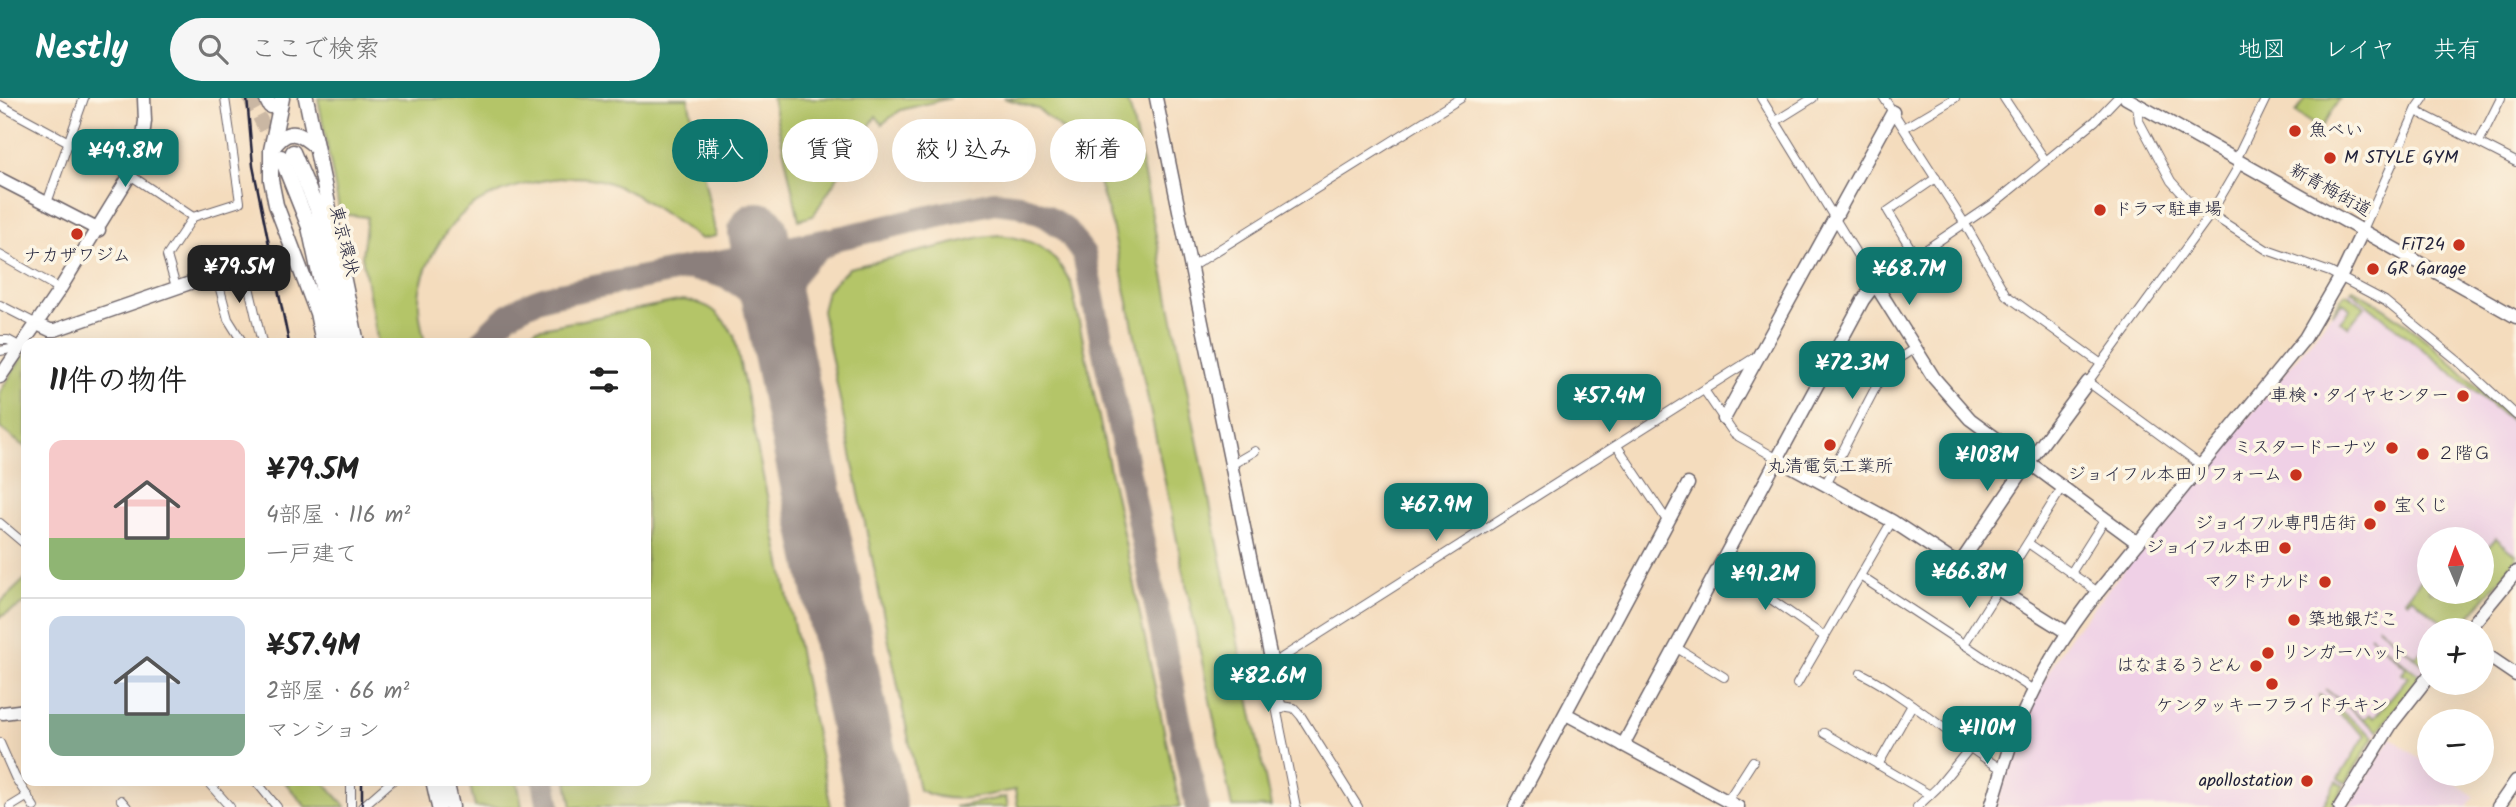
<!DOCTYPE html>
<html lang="ja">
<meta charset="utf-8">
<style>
:root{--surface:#fff;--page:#f6f6f6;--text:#222;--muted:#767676;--line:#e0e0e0;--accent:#0f766e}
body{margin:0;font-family:Kalam,"Klee One",sans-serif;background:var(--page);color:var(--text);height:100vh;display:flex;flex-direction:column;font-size:26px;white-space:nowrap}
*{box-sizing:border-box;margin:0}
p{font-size:23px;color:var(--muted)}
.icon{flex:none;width:38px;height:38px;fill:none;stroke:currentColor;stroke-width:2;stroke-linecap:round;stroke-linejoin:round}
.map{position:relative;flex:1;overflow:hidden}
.sheet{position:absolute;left:21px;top:240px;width:630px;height:448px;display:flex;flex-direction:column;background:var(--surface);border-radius:14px;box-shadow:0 7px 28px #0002}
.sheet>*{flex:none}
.guide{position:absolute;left:672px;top:21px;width:665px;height:63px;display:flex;gap:14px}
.needle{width:46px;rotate:358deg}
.tools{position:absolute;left:2417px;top:429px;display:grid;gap:14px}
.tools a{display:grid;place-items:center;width:77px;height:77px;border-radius:50%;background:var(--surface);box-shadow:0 7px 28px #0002;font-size:35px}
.price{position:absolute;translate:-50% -60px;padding:0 16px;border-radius:14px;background:var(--accent);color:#fff;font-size:23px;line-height:46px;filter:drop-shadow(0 2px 4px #0008)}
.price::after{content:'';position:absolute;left:50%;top:42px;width:21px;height:16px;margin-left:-10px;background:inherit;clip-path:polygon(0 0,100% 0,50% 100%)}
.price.current{background:#222;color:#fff}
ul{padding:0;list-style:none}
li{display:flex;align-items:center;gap:21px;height:175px;padding:0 28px}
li+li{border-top:2px solid var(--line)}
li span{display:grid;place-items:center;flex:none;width:196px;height:140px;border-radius:14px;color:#555}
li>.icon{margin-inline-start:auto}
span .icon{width:84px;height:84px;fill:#fffc;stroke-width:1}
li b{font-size:30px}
h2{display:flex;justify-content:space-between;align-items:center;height:84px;padding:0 28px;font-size:30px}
.chip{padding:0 24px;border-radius:32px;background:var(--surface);box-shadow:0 7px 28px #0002;font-size:24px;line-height:63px}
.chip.current{background:var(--accent);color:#fff}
header{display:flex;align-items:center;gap:42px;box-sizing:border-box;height:98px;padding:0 35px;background:var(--accent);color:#fff}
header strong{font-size:33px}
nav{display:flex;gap:38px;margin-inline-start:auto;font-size:24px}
.search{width:490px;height:63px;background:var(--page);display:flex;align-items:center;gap:18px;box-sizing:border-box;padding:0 24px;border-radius:38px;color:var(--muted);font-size:26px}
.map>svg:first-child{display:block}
.built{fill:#efd0e6}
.green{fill:#b4c568;stroke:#6b7452;stroke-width:2}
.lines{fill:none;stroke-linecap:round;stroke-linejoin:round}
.taxiway{stroke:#8b7f7c;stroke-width:24}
.runway{stroke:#8b7f7c;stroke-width:60}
.highway-tunnel{stroke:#cab7a3;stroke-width:14;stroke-dasharray:14 7;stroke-linecap:butt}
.street-casing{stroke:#6c6368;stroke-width:10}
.secondary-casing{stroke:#6c6368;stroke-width:15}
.primary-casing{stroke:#6c6368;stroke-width:15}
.highway-casing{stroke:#6c6368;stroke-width:17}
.street{stroke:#fff;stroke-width:8}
.secondary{stroke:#fff;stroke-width:12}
.primary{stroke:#fff;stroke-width:12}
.highway{stroke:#fff;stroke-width:14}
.rail{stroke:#22223b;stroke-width:2.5}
.poi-dot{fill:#c8321e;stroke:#fcf5e5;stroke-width:2.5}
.labels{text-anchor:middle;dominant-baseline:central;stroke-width:7;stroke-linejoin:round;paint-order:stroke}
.poi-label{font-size:18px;fill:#22223b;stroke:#fcf5e5;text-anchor:end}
.street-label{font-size:18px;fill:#22223b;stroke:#fcf5e5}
</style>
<header>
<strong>Nestly</strong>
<div class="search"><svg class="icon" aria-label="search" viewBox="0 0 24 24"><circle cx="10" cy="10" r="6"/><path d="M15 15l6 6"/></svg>ここで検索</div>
<nav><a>地図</a><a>レイヤ</a><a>共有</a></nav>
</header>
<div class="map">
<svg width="2516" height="709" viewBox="0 0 2516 709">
<rect width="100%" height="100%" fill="#fcf5e5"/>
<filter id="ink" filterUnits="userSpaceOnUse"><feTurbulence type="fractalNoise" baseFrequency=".0143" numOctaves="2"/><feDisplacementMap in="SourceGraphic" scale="14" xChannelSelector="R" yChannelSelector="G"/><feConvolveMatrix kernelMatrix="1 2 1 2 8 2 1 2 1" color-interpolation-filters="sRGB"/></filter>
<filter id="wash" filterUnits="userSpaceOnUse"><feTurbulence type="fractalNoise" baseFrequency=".00686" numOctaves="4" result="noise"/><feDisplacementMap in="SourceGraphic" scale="28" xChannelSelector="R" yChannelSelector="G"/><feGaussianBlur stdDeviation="1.57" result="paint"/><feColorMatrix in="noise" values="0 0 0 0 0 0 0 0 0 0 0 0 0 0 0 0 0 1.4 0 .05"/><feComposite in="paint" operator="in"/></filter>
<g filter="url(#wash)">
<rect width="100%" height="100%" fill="#f4dcbd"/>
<!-- built -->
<g class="built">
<path d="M2353 191 2381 206 2453 266 2516 325V457L2496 440 2482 456V441H2429V471L2410 494 2458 532H2429V567L2380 630 2331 709H1996L2019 634 2048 575 2071 537 2322 229 2342 199Z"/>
<path d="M2391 640 2429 667V676H2442L2474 698 2467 709H2349Z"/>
</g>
<!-- green -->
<g class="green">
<path d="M318 0H688L716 138 701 141C668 120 629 85 590 80 556 76 495 90 468 111 447 128 427 161 421 187 416 206 421 226 425 245H378L362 158 367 119 340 116Z"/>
<path d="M772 0H950L901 12 882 26 876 18 813 118 799 122Z"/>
<path d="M1004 0H1125L1131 13 1271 709H1232L1112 127 1090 55 1038 11Z"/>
<path d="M2306 0H2340L2320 31 2296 15Z"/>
<path d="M999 137C1037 142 1052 151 1071 185L1180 709H1018L1015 692C981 698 952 708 919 692L822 213 827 192 849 170 981 139Z"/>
<path d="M2353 191C2401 217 2442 255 2481 293 2493 303 2508 314 2516 327L2351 193Z"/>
<path d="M2347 195 2365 209 2348 229 2340 223 2350 211 2343 204 2332 216 2342 199Z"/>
<path d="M683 202C711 206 718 213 734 237L831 709H572L567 683 646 682V245H515L537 231Z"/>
<path d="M26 253V350L0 330V294Z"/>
<path d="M2496 440 2516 457V463L2458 532H2441L2445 526 2412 499 2407 504 2405 502 2429 471V494H2482V456Z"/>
<path d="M26 480V505L0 519V505Z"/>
<path d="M2377 527 2415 559 2420 554 2426 559 2429 557V567L2427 570Z"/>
<path d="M2369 537 2420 578 2378 633 2325 591 2364 621 2369 616 2374 620 2408 579 2402 575 2406 569Z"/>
<path d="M2320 597 2374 639 2346 685 2339 680 2365 638 2319 599Z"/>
<path d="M284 683H323L346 709H306Z"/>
<path d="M469 683H517L522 709H475Z"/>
<path d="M2337 683 2344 688 2331 709H2322Z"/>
<path d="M1006 699 1008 709H954Z"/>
</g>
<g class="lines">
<!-- taxiway -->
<g class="taxiway">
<path d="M697 172C736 176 765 201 778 237"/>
<path d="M781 244C778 201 791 164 831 144"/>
<path d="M481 245C498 221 521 206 550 198L848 138 994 104 1019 107 1046 118 1066 132 1084 156 1197 709"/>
<path d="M544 682 549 709"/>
</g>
<!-- runway -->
<path class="runway" d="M758 134 877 709"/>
</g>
</g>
<g filter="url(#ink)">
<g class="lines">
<!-- highway-tunnel -->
<path class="highway-tunnel" d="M249 0 275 49"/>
<defs>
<g id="street">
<path d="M1761 0 1875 186 1993 106 2095 23 2117 0"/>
<path d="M1884 0 1965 126 2006 197 2100 265"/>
<path d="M2004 0 2045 62"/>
<path d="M0 7 130 77 193 119"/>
<path d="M2137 7 2139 23 2171 83 2187 101 2267 152 2330 174 2385 203 2458 263 2516 317"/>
<path d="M2416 13 2516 64"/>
<path d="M1776 23 1813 0"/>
<path d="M1904 30 1955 0"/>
<path d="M2479 44 2501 0"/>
<path d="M2236 62 2266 0"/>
<path d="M47 105 84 0"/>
<path d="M2363 132 2417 10 2424 0"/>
<path d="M0 157 60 191"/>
<path d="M1916 159 1888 113 1936 80"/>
<path d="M243 163 262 245"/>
<path d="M1191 169 1461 0"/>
<path d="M176 189 167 158 193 119 240 104 225 0"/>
<path d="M0 207 37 226"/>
<path d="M0 242H8L21 249"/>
<path d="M243 245 228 221 216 176 223 169 293 151"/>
<path d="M0 253 21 249"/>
<path d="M1704 292 1734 336 1778 361"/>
<path d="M1617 348 1668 424"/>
<path d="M1231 367 1255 353"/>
<path d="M2201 367 2088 284 2210 117 2241 64"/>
<path d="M1825 387 1882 277 1895 263 1915 250"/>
<path d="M0 425 26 447"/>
<path d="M2028 445 2098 494"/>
<path d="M1722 467 1825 539"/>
<path d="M2071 475 2105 421"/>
<path d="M1860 478 2035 593"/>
<path d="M1964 546 2062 390"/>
<path d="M1677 550 1724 579"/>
<path d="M1272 566 1757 258"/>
<path d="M1272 566V589L1296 709"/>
<path d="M1273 569 1282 611"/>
<path d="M1861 575C1912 601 1954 642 2003 672"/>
<path d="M1797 586 1892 423"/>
<path d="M1275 607 1294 610 1301 618 1358 709"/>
<path d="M1824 635 1930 697"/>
<path d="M0 645 15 679 34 709"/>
<path d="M1878 667 1912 607"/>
<path d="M206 682 230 709"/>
<path d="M255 682 277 709"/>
<path d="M121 702 127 709"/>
<path d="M1728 702 1753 663"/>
<path d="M10 709 28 698"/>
<path d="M351 709V682"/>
<path d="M362 709 393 682"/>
<path d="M1917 709 1937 690 1969 651"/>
</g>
<g id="secondary">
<path d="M1156 0 1272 566"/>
<path d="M0 81 99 132"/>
<path d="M37 226 50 232H55L216 176"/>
<path d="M0 279 60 191 130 77 142 47 145 23 144 0"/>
<path d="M1724 321 1893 14"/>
<path d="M1778 361 1892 423 1959 467"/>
<path d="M2468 532 2516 474"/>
<path d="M2068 535 1959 467 2028 365 2088 284"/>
<path d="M2482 554 2516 577"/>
<path d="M3 615 26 612"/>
<path d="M1566 616 1738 709"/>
<path d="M1623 647 1863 202 1875 186 1934 280 1970 321 2138 445"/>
<path d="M1515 709 1688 386"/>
<path d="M1991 709C1999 684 2006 657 2016 632 2036 583 2065 535 2098 494L2305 240 2341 178 2363 132"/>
<path d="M2340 709 2392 625 2429 578"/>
<path d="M2498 709 2516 683"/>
</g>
<path id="primary" d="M2126 0 2516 219"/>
<g id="highway">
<path d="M266 0 270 8"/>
<path d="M282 0 271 52V82L276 107 317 215 323 245"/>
<path d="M306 0 357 245"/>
<path d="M272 51C287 29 298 33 316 49"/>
<path d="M293 54 317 111 346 245"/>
<path d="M281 59 309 129 334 245"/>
<path d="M433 682 439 709"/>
<path d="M446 682 452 709"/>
</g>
</defs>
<!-- street casing -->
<use href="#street" class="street-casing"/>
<!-- secondary casing -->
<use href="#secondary" class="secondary-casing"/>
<!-- primary casing -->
<use href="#primary" class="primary-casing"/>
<!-- highway casing -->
<use href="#highway" class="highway-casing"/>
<!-- street -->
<use href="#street" class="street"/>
<!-- secondary -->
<use href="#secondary" class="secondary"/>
<!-- primary -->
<use href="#primary" class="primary"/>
<!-- highway -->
<use href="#highway" class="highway"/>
<!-- rail -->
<g class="rail">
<path d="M247 0 253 68 289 245"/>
<path d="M362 709V682"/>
</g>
</g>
</g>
<!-- markers -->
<g class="poi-dot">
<circle cx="2295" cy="33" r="7"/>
<circle cx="2330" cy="60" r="7"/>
<circle cx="2100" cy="112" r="7"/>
<circle cx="77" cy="136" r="7"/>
<circle cx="2459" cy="147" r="7"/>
<circle cx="2373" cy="171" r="7"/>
<circle cx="2463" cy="298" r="7"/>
<circle cx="1830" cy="347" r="7"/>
<circle cx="2392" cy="350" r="7"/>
<circle cx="2423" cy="356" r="7"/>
<circle cx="2296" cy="377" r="7"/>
<circle cx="2380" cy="408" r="7"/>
<circle cx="2370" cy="426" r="7"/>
<circle cx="2285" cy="450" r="7"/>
<circle cx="2325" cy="484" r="7"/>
<circle cx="2294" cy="522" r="7"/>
<circle cx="2268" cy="555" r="7"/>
<circle cx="2256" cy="568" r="7"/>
<circle cx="2272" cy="586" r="7"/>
<circle cx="2307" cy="683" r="7"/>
</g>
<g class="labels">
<!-- poi labels -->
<g class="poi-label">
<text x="2309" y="33" text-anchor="start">魚べい</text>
<text x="2344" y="60" text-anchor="start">M STYLE GYM</text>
<text x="2114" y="112" text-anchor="start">ドラマ駐車場</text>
<text x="2445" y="147">FiT24</text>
<text x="77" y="158" text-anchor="middle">ナカザワジム</text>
<text x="2387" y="171" text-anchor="start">GR Garage</text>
<text x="2449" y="298">車検・タイヤセンター</text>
<text x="2378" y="350">ミスタードーナツ</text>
<text x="2437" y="356" text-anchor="start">２階Ｇ</text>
<text x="1830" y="369" text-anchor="middle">丸清電気工業所</text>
<text x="2282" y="377">ジョイフル本田リフォーム</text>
<text x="2394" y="408" text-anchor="start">宝くじ</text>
<text x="2356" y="426">ジョイフル専門店街</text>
<text x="2271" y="450">ジョイフル本田</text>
<text x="2311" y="484">マクドナルド</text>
<text x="2308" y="522" text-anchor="start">築地銀だこ</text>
<text x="2282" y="555" text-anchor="start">リンガーハット</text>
<text x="2242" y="568">はなまるうどん</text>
<text x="2272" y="608" text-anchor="middle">ケンタッキーフライドチキン</text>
<text x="2293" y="683">apollostation</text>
</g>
<!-- street labels -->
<g class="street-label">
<text transform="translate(2330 93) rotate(29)">新青梅街道</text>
<text transform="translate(343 143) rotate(76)">東京環状</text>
</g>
</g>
</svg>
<div class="tools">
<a><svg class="needle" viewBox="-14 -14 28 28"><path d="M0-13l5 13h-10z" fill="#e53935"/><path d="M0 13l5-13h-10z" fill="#767676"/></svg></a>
<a>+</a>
<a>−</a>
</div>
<b class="price" style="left:125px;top:91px">¥49.8M</b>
<b class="price current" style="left:239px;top:207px">¥79.5M</b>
<b class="price" style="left:1909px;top:209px">¥68.7M</b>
<b class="price" style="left:1852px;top:303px">¥72.3M</b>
<b class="price" style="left:1609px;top:336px">¥57.4M</b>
<b class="price" style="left:1987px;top:395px">¥108M</b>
<b class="price" style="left:1436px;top:445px">¥67.9M</b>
<b class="price" style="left:1969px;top:512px">¥66.8M</b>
<b class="price" style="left:1765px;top:514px">¥91.2M</b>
<b class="price" style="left:1268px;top:616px">¥82.6M</b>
<b class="price" style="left:1987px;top:668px">¥110M</b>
<div class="guide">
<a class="chip current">購入</a>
<a class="chip">賃貸</a>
<a class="chip">絞り込み</a>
<a class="chip">新着</a>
</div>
<section class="sheet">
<h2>11件の物件<svg class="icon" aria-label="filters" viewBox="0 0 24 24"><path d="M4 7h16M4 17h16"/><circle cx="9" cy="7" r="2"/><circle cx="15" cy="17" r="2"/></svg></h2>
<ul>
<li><span style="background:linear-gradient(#f6c9c9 70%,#8fb573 0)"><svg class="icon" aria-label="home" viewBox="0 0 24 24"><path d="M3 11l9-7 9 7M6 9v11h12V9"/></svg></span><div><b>¥79.5M</b><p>4部屋 · 116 m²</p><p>一戸建て</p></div></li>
<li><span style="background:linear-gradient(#c9d6e8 70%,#7fa58c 0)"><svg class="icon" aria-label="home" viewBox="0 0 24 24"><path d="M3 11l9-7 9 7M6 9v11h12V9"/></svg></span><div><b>¥57.4M</b><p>2部屋 · 66 m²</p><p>マンション</p></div></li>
</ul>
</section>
</div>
